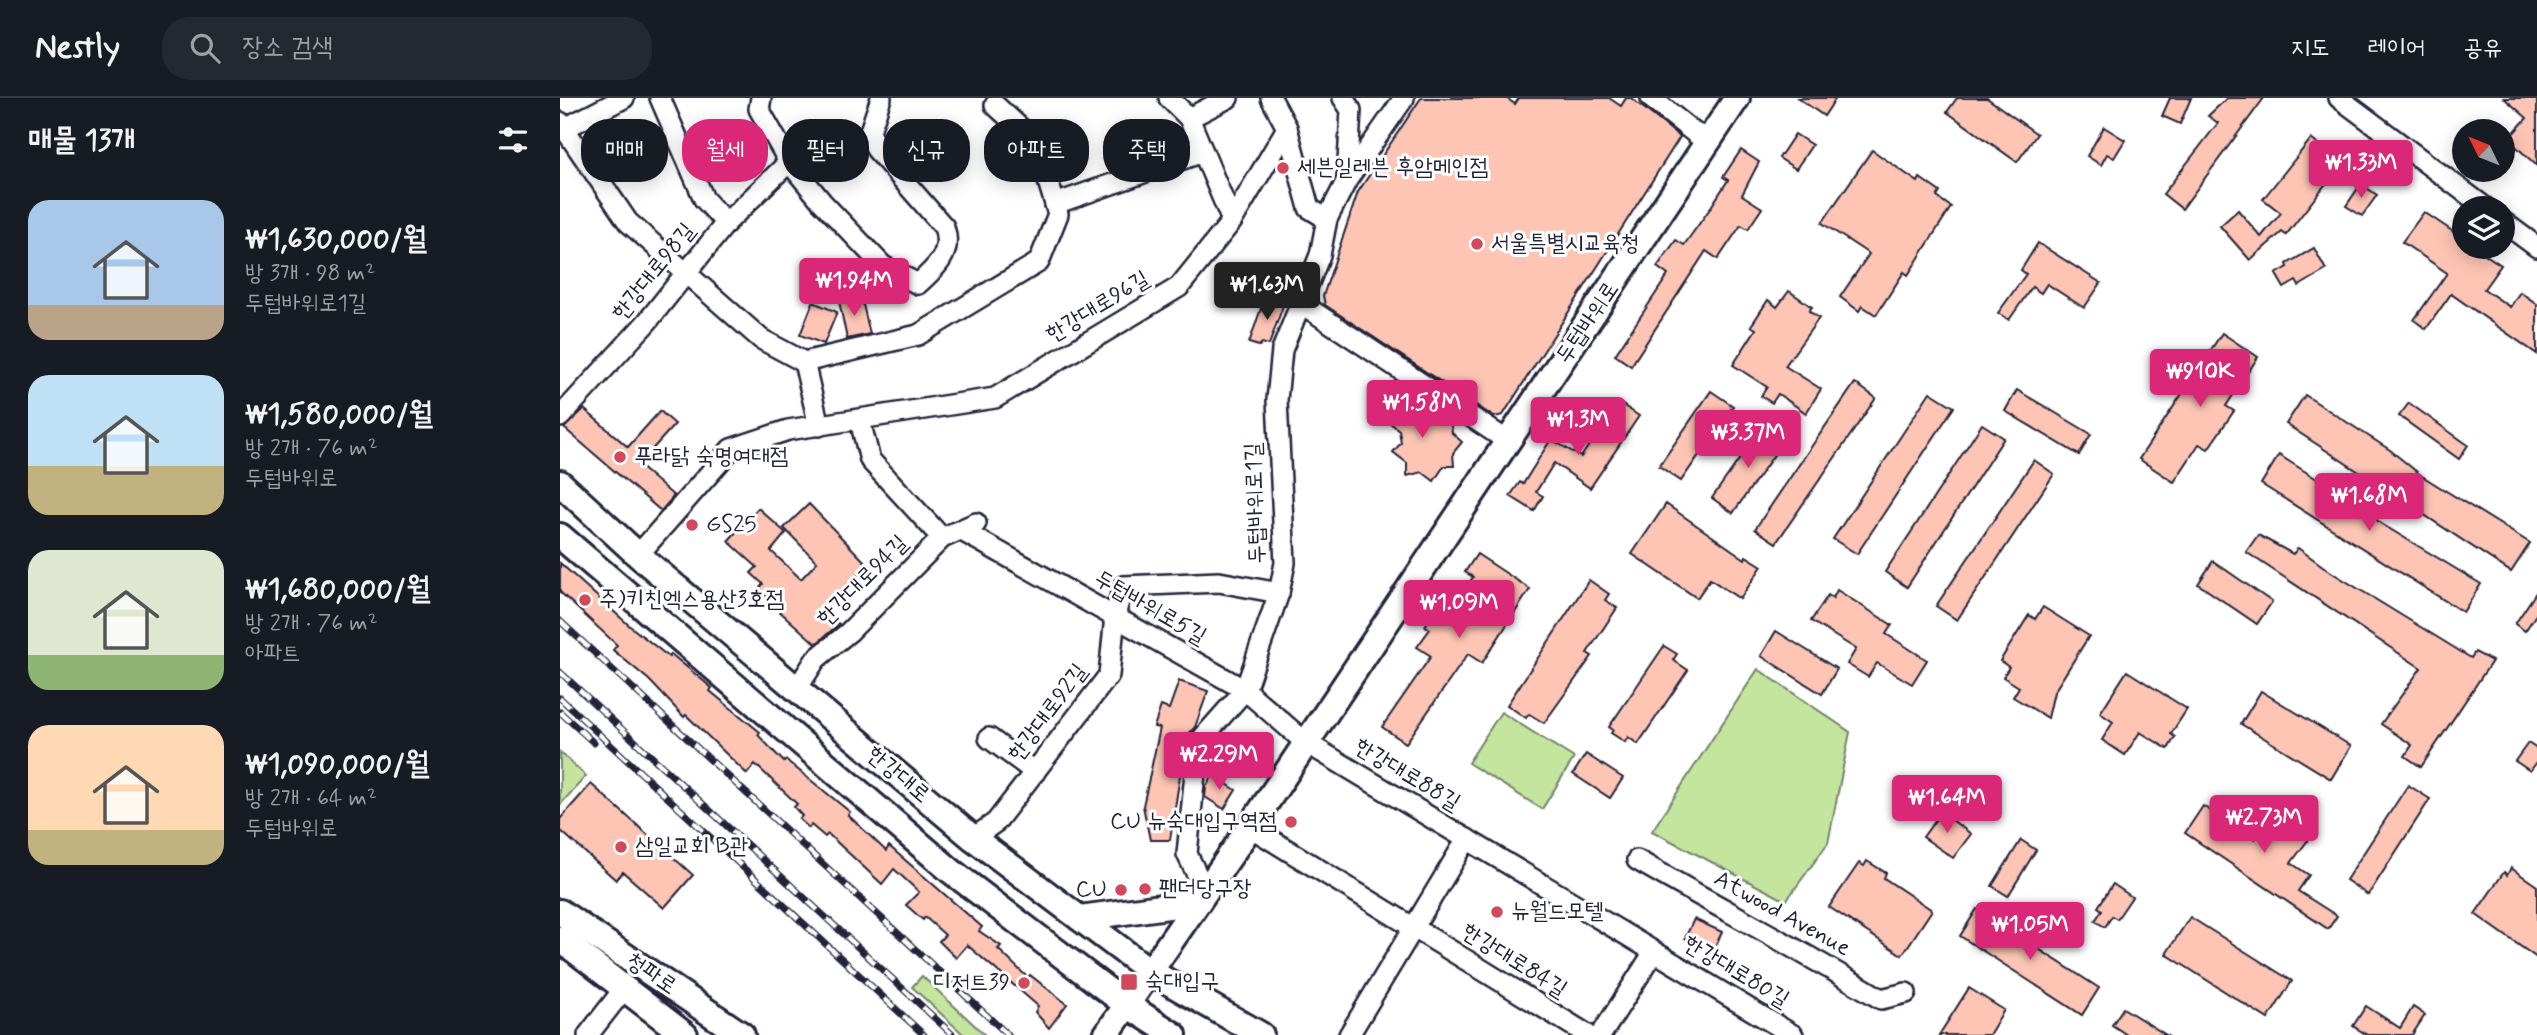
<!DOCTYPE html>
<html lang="ko">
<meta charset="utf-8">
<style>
:root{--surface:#171b24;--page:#242831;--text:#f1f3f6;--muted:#9ea1a6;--line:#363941;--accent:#db2777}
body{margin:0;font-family:Mynerve,"Poor Story",sans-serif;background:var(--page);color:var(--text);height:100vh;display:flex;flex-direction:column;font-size:26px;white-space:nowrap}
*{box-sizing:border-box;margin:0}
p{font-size:23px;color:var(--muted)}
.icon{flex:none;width:38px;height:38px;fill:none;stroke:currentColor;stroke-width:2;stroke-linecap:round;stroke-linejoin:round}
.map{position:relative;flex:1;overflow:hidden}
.drawer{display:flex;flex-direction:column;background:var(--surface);width:560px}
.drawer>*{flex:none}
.top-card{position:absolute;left:21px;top:21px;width:665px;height:63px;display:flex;gap:14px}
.needle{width:46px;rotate:313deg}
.buttons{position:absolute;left:1892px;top:21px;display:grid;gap:14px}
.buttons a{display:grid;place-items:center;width:63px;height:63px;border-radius:50%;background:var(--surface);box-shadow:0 4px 18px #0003;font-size:35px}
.price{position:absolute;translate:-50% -60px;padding:0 16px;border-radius:7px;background:var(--accent);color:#fff;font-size:23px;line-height:46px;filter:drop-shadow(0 2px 4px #0008)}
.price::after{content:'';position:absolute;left:50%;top:42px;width:21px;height:16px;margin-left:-10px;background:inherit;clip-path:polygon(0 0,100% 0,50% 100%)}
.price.on{background:#222;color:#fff}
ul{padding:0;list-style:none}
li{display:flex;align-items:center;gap:21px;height:175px;padding:0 28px}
li span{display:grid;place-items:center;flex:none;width:196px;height:140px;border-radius:21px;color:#555}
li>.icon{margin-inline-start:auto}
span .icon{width:84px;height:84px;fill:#fffc;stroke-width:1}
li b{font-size:30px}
h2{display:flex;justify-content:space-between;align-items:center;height:84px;padding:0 28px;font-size:30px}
.chip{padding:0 24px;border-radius:28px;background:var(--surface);box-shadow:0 4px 18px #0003;font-size:24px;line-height:63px}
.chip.on{background:var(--accent);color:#fff}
header{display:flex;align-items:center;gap:42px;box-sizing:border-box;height:98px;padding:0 35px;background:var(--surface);border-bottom:2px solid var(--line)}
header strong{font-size:33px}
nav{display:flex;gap:38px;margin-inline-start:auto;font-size:24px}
.search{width:490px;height:63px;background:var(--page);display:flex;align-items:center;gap:18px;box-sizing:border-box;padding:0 24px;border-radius:28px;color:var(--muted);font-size:26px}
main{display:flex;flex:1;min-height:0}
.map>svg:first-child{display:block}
.green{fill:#c3e59e;stroke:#72846c;stroke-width:2}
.building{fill:#fec5b4;stroke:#22223b;stroke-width:2}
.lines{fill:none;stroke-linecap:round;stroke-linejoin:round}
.minor-casing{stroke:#22223b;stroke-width:24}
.major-casing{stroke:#22223b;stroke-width:30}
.minor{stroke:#fff;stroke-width:19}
.major{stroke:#fff;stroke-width:24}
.rail-casing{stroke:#22223b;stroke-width:7}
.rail{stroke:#fff;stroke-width:4.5;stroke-dasharray:13;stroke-linecap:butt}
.poi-dot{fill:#d1495b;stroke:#fff;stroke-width:2.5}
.labels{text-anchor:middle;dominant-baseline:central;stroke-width:6;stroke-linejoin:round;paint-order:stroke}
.poi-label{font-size:23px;fill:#22223b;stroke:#fff;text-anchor:start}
.street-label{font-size:23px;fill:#22223b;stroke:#fff}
</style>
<header>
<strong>Nestly</strong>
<div class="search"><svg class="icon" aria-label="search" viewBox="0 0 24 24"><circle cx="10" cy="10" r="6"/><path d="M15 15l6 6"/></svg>장소 검색</div>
<nav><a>지도</a><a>레이어</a><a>공유</a></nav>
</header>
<main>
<section class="drawer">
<h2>매물 13개<svg class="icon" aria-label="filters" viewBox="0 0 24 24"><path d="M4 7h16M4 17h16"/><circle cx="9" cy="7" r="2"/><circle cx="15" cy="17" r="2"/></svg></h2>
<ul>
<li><span style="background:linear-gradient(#a9c7e8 75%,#b9a48a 0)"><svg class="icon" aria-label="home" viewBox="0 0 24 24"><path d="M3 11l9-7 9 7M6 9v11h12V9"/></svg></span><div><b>₩1,630,000/월</b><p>방 3개 · 98 m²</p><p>두텁바위로1길</p></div></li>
<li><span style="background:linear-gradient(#bfe0f5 65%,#c2b280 0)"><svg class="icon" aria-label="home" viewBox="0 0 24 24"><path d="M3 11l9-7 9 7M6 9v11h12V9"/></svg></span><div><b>₩1,580,000/월</b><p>방 2개 · 76 m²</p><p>두텁바위로</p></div></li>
<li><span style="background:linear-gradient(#dfe7d0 75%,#8fb573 0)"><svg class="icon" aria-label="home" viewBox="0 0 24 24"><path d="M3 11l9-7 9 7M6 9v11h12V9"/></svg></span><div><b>₩1,680,000/월</b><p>방 2개 · 76 m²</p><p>아파트</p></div></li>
<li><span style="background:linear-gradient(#ffd9b3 75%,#c2b280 0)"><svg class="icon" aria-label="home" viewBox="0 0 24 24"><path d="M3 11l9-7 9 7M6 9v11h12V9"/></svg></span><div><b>₩1,090,000/월</b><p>방 2개 · 64 m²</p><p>두텁바위로</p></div></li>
</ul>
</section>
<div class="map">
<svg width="1977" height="937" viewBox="0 0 1977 937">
<rect width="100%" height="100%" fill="#fff"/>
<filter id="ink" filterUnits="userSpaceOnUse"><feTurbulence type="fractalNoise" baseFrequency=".0143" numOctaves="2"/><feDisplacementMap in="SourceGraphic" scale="14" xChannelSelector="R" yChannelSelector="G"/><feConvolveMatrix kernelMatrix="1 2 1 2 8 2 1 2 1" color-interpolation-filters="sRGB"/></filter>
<g filter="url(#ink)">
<!-- green -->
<g class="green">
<path d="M1198 571 1290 634 1268 745 1226 803 1092 733Z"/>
<path d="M941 614 1014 660 982 711 908 665Z"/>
<path d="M0 654 26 678 0 707Z"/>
<path d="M362 878 425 937H404L352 889Z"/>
</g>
<!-- building -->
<g class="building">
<path d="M861 0H946L955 6 959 0H1049L1061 8 1066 0H1071L1120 39 943 317 934 319 765 207 763 198 798 94Z"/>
<path d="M1238 0H1276L1264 18Z"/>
<path d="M1397 0H1427L1477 36 1457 64 1387 14Z"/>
<path d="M1610 0H1631L1620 26 1602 18Z"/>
<path d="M1667 0H1704L1622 111 1603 96 1658 25 1648 18Z"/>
<path d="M1944 0H1977V68L1948 41 1967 20Z"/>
<path d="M1544 29 1565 42 1554 60 1547 56 1541 67 1527 58Z"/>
<path d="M1235 36 1252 47 1236 71 1219 60Z"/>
<path d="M1751 41 1782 65 1726 137 1722 134 1690 162 1660 128 1678 112 1701 139 1721 115 1703 101Z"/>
<path d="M1181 52 1199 64 1182 97 1202 110 1188 131 1181 127 1158 161 1146 153 1071 268 1055 257 1108 177 1097 169 1116 142 1124 147 1149 112 1168 82 1163 79Z"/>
<path d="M1312 52 1358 84 1360 80 1380 94 1377 99 1391 109 1348 177 1344 174 1316 217 1302 208 1299 213 1280 199 1309 156 1262 125Z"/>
<path d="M1801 86 1817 97 1802 118 1786 108Z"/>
<path d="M1864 114 1904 141V149H1914L1941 167 1924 191 1950 209 1960 194 1977 206V256L1891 196 1866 231 1854 222 1887 175 1842 144Z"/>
<path d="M1478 145 1541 185 1524 210 1487 186 1481 195 1472 189 1449 222 1438 215 1466 176 1461 172Z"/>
<path d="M1754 150 1766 172 1739 188 1736 183 1724 190 1716 176 1728 169 1727 166Z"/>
<path d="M1229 193 1252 209 1249 213 1259 220 1225 268 1261 291 1246 315 1218 296 1212 305 1201 298 1207 289 1173 267 1196 231 1191 228 1208 202 1217 209Z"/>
<path d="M301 198 310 236 287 241 279 203Z"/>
<path d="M705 199 724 205 709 247 702 245 699 248 689 245Z"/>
<path d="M253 204 277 214 264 246 240 237Z"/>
<path d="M1662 235 1698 259 1666 308 1674 313 1648 351 1639 346 1614 384 1579 361Z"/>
<path d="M1295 285 1316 300 1216 445 1195 431Z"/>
<path d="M1457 292 1531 336 1519 357 1445 313Z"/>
<path d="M1151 293 1173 308 1121 383 1099 368Z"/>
<path d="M1370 294 1394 309 1297 456 1273 441Z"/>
<path d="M1745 297 1830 352 1862 378 1970 445 1951 474 1726 326Z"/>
<path d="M834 299 862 321 890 319 892 335 902 344 893 355 894 368H884L874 383 862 374 847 378V365L833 354 841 345 839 332 820 317Z"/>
<path d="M1058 304 1079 318 1030 390 994 365 976 394 983 398 974 413 950 398 960 384 963 386 991 341 1021 359Z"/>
<path d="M1849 305 1908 347 1899 361 1839 318Z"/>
<path d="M24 311 68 349 100 313 115 326 78 367 114 398 101 413 4 330Z"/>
<path d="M1422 326 1444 340 1347 489 1325 474Z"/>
<path d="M1202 329 1223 344 1173 415 1152 400Z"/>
<path d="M1719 357 1806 412 1820 425 1921 486 1903 514 1701 386Z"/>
<path d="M1474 362 1494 376 1397 522 1376 508Z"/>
<path d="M249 406 308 467 261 512 279 526 256 546 208 503 210 501 199 491 203 486 191 475 197 469 168 443 198 410 226 435 211 453 241 481 257 464 224 430Z"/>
<path d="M1106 406 1185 461 1186 458 1202 468 1180 501 1150 481 1137 500 1072 456Z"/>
<path d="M1698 437 1733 456 1738 450 1771 474 1911 560 1915 554 1932 563 1861 669 1845 658 1852 647 1821 626 1861 570 1686 454Z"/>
<path d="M917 456 970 491 922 565 908 556 846 645 822 629 871 558 857 549 870 531 865 528 874 514 885 522 913 479 905 474Z"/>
<path d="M1653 463 1712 504 1697 526 1638 486Z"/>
<path d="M0 465 71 529 109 559 111 556 152 590 150 593 200 634 198 637 224 664 226 662 290 714 288 717 326 753 329 748 422 829 419 833 441 848 438 851 468 880 470 877 507 906 489 930 475 914 478 908 407 847 396 860 379 843 385 837 365 819 363 822 346 807 359 794 334 771 322 786 268 736 265 739 251 727 249 730 239 721 242 718 234 709 237 706 195 666 187 676 126 617 124 619 89 582 53 552 57 547 0 494Z"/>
<path d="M1029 482 1049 496 1045 502 1057 510 1027 555 1032 558 984 625 969 616 966 620 947 607Z"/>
<path d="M1277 492 1332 527 1326 536 1367 562 1352 586 1317 565 1308 579 1287 566 1296 551 1251 523 1268 497 1273 500Z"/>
<path d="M1977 493V515L1965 533 1955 526Z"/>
<path d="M1483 509 1529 538 1494 594 1488 620 1453 599 1459 589 1443 579 1449 569 1440 563 1469 517 1475 521Z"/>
<path d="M1216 533 1277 571 1262 596 1201 558Z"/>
<path d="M1104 548 1117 556 1113 562 1128 572 1078 646 1068 639 1065 644 1051 635 1053 632 1049 629Z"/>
<path d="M1567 573 1627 611 1611 636 1615 639 1608 651 1580 634 1565 657 1542 642 1553 624 1540 615Z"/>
<path d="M619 583 648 593 635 629 626 639 610 742H590L583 708 600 630 594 629 601 608 609 611Z"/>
<path d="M1701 593 1791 648 1771 681 1681 626Z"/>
<path d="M1968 645 1977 651V664L1970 673 1955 663Z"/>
<path d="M1026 656 1063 680 1050 700 1013 676Z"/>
<path d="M653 677 676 692 664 711 645 699 646 689Z"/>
<path d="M31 686 133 777 104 810 63 774 56 782 0 732V721Z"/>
<path d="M1848 687 1870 701 1808 797 1786 782Z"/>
<path d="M1643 708 1695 741 1720 708 1754 734 1731 765 1749 777 1738 793 1777 818 1768 831 1625 735Z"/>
<path d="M1381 714 1411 736 1393 760 1363 739Z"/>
<path d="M1461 742 1476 752 1448 798 1432 788Z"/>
<path d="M1307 763 1326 775 1324 780 1372 812 1342 857 1269 809 1299 765 1304 768Z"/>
<path d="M1951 770 1977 788V860L1915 816 1944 774 1947 777Z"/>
<path d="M1553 786 1572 799 1557 821 1552 818 1545 829 1535 823 1542 812 1538 809Z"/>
<path d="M1417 811 1539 890 1522 917 1400 838Z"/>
<path d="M1630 819 1732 883 1708 921 1606 856Z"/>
<path d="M1134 821 1162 834 1155 849 1144 844 1142 848 1125 840Z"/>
<path d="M1409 890 1444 912 1429 937H1379Z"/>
<path d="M1806 908 1840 930 1853 909 1865 917 1852 937H1807L1793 928Z"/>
<path d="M1563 910 1606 937H1567L1552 927Z"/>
</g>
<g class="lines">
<defs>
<g id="minor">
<path d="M100 0 144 101 166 125"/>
<path d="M201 0 199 11 229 64 262 104 323 168 358 186C376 170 393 155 384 129L316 51 310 33 321 0"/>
<path d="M609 0 629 20 672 123"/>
<path d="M711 0 727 30 749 110 767 121"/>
<path d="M783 0 791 12 787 81"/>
<path d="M1091 0 1136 36 1152 39"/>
<path d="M1779 0 1926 110"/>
<path d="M629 20 668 0"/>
<path d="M0 24 68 124 201 241 244 264 358 237 479 164 498 116 487 80 467 36 435 7"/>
<path d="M5 30 64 0"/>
<path d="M495 106 643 54"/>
<path d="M1942 123 1977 149"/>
<path d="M739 204 949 344"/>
<path d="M244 264 259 328"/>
<path d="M0 319 87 224 166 125 229 64"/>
<path d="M300 323 310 362 382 440"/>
<path d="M402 433 685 592 745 644 1233 937"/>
<path d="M78 457 171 351 228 332 435 300 619 189 672 123 727 30"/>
<path d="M236 592 256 561 289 534 382 440 416 425"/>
<path d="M429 640 475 674"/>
<path d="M690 729 1028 937"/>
<path d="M413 740 436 724 549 577 555 518 563 488 659 484 719 495"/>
<path d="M1077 762C1158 809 1241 852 1321 901L1346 895"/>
<path d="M645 793 627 756 638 645 685 592 719 495 725 465 717 302 722 252 760 157 767 121 787 82 844 0"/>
<path d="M28 937 63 892"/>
<path d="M789 937 907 741"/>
<path d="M1041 937 1094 854"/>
</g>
<g id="major">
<path d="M0 385 78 457 413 740 591 874 701 937"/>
<path d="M0 438 391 773 567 907 614 937"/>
<path d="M0 814 182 937"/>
<path d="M520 820 638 804"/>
<path d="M0 841 125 937"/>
<path d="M546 937 690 729 1177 0"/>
</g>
</defs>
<!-- minor casing -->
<use href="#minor" class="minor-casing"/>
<!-- major casing -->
<use href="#major" class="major-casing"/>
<!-- minor -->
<use href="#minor" class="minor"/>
<!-- major -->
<use href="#major" class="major"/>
<defs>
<g id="rail">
<path d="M0 523 448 937"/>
<path d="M0 574 393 937"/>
<path d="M0 600 364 937"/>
<path d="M0 614 34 645"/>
</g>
</defs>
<!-- rail casing -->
<use href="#rail" class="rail-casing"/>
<!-- rail -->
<use href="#rail" class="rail"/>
</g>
</g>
<!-- markers -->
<g class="poi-dot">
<circle cx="723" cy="70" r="7"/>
<circle cx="917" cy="146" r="7"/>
<circle cx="60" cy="359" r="7"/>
<circle cx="132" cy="427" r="7"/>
<circle cx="25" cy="502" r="7"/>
<circle cx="731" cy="724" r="7"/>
<circle cx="61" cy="749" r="7"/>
<circle cx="585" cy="791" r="7"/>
<circle cx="561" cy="792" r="7"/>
<circle cx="937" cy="814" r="7"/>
<rect x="560" y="875" width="18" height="18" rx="3.5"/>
<circle cx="464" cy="885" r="7"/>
</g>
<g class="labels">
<!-- poi labels -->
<g class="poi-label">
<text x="737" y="70">세븐일레븐 후암메인점</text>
<text x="931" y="146">서울특별시교육청</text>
<text x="74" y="359">푸라닭 숙명여대점</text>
<text x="146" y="427">GS25</text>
<text x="39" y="502">주)키친엑스용산3호점</text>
<text x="717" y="724" text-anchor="end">CU 뉴숙대입구역점</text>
<text x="75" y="749">삼일교회 B관</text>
<text x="599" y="791">팬더당구장</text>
<text x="547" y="792" text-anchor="end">CU</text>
<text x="951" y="814">뉴월드모텔</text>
<text x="585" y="884">숙대입구</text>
<text x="450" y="885" text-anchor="end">디저트39</text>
</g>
<!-- street labels -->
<g class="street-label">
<text transform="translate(94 174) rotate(-51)">한강대로98길</text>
<text transform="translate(538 209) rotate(-31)">한강대로96길</text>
<text transform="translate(1028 225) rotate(-56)">두텁바위로</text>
<text transform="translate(696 405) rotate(-92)">두텁바위로1길</text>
<text transform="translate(303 483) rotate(-45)">한강대로94길</text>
<text transform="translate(590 510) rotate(30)">두텁바위로5길</text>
<text transform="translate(488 615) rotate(-53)">한강대로92길</text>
<text transform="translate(338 677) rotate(40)">한강대로</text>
<text transform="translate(847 677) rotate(31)">한강대로88길</text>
<text transform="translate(1222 816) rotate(29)">Atwood Avenue</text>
<text transform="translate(954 863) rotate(32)">한강대로84길</text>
<text transform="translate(1176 874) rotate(31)">한강대로80길</text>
<text transform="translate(91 876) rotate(34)">청파로</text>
</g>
</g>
</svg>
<div class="buttons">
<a><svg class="needle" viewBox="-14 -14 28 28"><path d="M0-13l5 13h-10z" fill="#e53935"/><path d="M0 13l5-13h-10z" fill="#9ea1a6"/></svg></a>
<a><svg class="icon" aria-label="layers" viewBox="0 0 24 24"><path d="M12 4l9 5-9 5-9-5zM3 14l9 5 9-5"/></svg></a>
</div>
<b class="price" style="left:1801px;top:102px">₩1.33M</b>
<b class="price" style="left:294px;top:220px">₩1.94M</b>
<b class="price on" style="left:707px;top:224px">₩1.63M</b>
<b class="price" style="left:1640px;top:311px">₩910K</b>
<b class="price" style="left:862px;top:342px">₩1.58M</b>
<b class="price" style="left:1018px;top:359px">₩1.3M</b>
<b class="price" style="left:1188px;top:372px">₩3.37M</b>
<b class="price" style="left:1809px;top:435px">₩1.68M</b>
<b class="price" style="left:899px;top:542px">₩1.09M</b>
<b class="price" style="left:659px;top:694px">₩2.29M</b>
<b class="price" style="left:1387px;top:737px">₩1.64M</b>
<b class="price" style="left:1704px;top:757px">₩2.73M</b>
<b class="price" style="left:1470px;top:864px">₩1.05M</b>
<div class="top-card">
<a class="chip">매매</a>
<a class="chip on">월세</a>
<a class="chip">필터</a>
<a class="chip">신규</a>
<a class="chip">아파트</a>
<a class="chip">주택</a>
</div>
</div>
</main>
